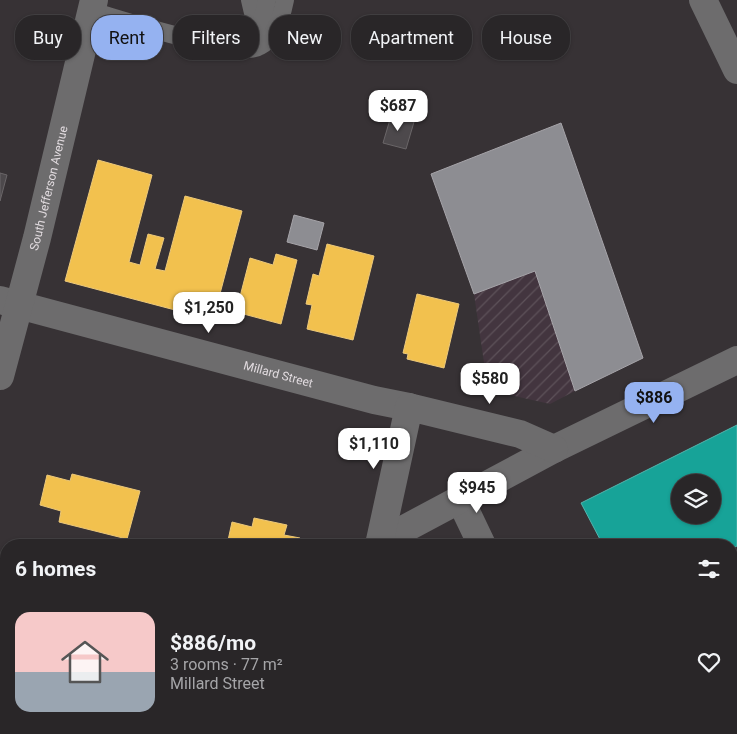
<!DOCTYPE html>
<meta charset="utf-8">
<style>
:root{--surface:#292628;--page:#312e30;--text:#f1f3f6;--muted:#a5a5a8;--line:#454345;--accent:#95b2f1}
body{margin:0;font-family:Roboto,sans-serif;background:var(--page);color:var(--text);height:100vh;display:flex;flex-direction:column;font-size:19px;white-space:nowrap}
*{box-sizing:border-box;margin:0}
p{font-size:16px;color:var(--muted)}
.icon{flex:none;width:28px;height:28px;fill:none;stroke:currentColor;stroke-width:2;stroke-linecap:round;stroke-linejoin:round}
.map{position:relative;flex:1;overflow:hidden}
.details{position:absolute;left:0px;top:539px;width:738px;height:196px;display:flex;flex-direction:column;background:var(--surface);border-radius:20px 20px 0 0;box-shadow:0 1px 4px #0004,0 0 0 1px var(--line)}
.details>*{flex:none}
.guide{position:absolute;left:15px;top:15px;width:708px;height:45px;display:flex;gap:10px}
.fabs{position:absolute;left:671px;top:474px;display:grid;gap:10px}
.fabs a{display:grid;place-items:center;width:50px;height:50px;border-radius:50%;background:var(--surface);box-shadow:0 1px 4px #0004,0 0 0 1px var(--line);font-size:25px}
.price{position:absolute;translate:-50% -42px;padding:0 11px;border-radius:10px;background:#fff;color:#222;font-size:16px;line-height:32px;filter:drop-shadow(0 1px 2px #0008)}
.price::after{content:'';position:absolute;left:50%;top:30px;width:15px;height:11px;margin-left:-8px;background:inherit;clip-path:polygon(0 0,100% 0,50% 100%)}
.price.selected{background:var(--accent);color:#111}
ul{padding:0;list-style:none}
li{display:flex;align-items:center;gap:15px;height:125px;padding:0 15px}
li span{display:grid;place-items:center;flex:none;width:140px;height:100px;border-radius:15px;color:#555}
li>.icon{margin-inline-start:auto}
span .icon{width:60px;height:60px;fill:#fffc;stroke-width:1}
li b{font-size:21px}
h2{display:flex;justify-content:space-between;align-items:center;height:60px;padding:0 15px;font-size:21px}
.chip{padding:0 18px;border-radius:20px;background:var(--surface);box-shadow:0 1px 4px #0004,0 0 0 1px var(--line);font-size:18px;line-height:45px}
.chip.selected{background:var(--accent);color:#111}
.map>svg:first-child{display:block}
.industrial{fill:url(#industrial-furrows)}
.homes{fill:#f2c14e;stroke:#edc97a}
.public{fill:#17a398;stroke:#54b4ad;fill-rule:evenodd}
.industry{fill:#8d8d92;stroke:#a6a4a9}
.building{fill:#4d494c;stroke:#6a6668}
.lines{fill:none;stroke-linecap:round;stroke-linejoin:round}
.service{stroke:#6d6c6d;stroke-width:18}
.minor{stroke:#6d6c6d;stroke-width:28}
.tertiary{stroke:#6d6c6d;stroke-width:28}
.labels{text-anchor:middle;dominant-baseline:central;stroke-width:5;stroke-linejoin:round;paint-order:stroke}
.street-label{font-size:12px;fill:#e1dbdf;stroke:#393036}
</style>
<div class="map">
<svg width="737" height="734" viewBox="0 0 737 734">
<defs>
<pattern id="industrial-furrows" width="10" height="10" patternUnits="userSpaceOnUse" patternTransform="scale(1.25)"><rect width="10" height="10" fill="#43353f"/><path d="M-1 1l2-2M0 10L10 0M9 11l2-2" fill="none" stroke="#5e525a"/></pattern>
</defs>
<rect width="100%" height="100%" fill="#373235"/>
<!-- industrial -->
<path class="industrial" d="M535 271 575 391 550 404 488 390 474 294Z"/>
<!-- homes -->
<g class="homes">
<path d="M98 160 152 175 129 262 140 265 148 234 164 238 155 269 165 271 185 196 242 211 213 320 65 281Z"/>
<path d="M327 244 374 256 353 340 307 329 312 305 306 304 313 274 319 276Z"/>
<path d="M276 254 297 260 281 324 236 312 250 258 273 265Z"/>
<path d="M417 294 459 304 444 368 407 359 408 354 403 353Z"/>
<path d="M72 474 140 491 127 539 59 522 61 511 40 505 47 475 70 481Z"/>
<path d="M254 518 287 525 284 535 300 538 303 542V545H227L232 522 252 527Z"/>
<path d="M1 612 6 613V663L0 662V617Z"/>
<path d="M3 703 6 704V729H64L63 734H0V717Z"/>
<path d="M395 729H442L441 734H394Z"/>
</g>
<!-- public -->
<path class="public" d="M737 425V546L731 549V545H603L581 503ZM680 482H712V515H680Z"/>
<!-- industry -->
<g class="industry">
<path d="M561 123 643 358 575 391 535 271 474 294 431 174Z"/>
<path d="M294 215 324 223 317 250 287 242Z"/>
<path d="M114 729H142L139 734H112Z"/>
</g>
<!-- building -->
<g class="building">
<path d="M391 116 414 122 406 149 383 143Z"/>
<path d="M0 173 7 175 0 201Z"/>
</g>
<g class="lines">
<!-- service -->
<g class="service">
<path d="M250 0 253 13"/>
<path d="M91 11C119 19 218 52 241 44 260 37 263 18 267 0"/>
<path d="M236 49C244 49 254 50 260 46 275 39 282 15 285 0"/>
</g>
<!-- minor -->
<g class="minor">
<path id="s1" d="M0 300 374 400 409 407"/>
<path d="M460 499 482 545"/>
<path d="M572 729 574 734"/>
</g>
<!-- tertiary -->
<g class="tertiary">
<path d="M703 0 737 70"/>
<path id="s2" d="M0 376 37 238 94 0"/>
<path d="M380 542 554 449 737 360"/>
<path d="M379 545 409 407 520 434 554 449"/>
<path d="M329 734 331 729"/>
</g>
</g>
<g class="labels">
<!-- street labels -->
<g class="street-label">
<text stroke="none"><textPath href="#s2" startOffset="194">South Jefferson Avenue</textPath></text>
<text stroke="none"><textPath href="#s1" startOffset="288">Millard Street</textPath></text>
</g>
</g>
</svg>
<div class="fabs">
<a><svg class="icon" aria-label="layers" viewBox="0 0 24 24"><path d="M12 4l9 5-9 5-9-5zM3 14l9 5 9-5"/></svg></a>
</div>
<b class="price" style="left:398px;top:132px">$687</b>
<b class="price" style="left:209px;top:334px">$1,250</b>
<b class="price" style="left:490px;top:405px">$580</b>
<b class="price selected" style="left:654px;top:424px">$886</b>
<b class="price" style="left:374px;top:470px">$1,110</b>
<b class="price" style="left:477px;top:514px">$945</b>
<div class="guide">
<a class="chip">Buy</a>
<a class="chip selected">Rent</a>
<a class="chip">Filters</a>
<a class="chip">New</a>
<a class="chip">Apartment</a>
<a class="chip">House</a>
</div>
<section class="details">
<h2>6 homes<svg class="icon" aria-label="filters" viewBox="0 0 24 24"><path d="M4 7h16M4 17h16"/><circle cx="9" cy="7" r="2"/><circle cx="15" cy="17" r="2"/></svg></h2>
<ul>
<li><span style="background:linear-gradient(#f6c9c9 60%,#9aa5b1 0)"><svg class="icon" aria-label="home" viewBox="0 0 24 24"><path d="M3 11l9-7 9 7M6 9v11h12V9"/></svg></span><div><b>$886/mo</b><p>3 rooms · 77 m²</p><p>Millard Street</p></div><svg class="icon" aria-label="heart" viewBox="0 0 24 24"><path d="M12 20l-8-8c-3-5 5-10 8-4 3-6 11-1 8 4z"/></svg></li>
</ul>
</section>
</div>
